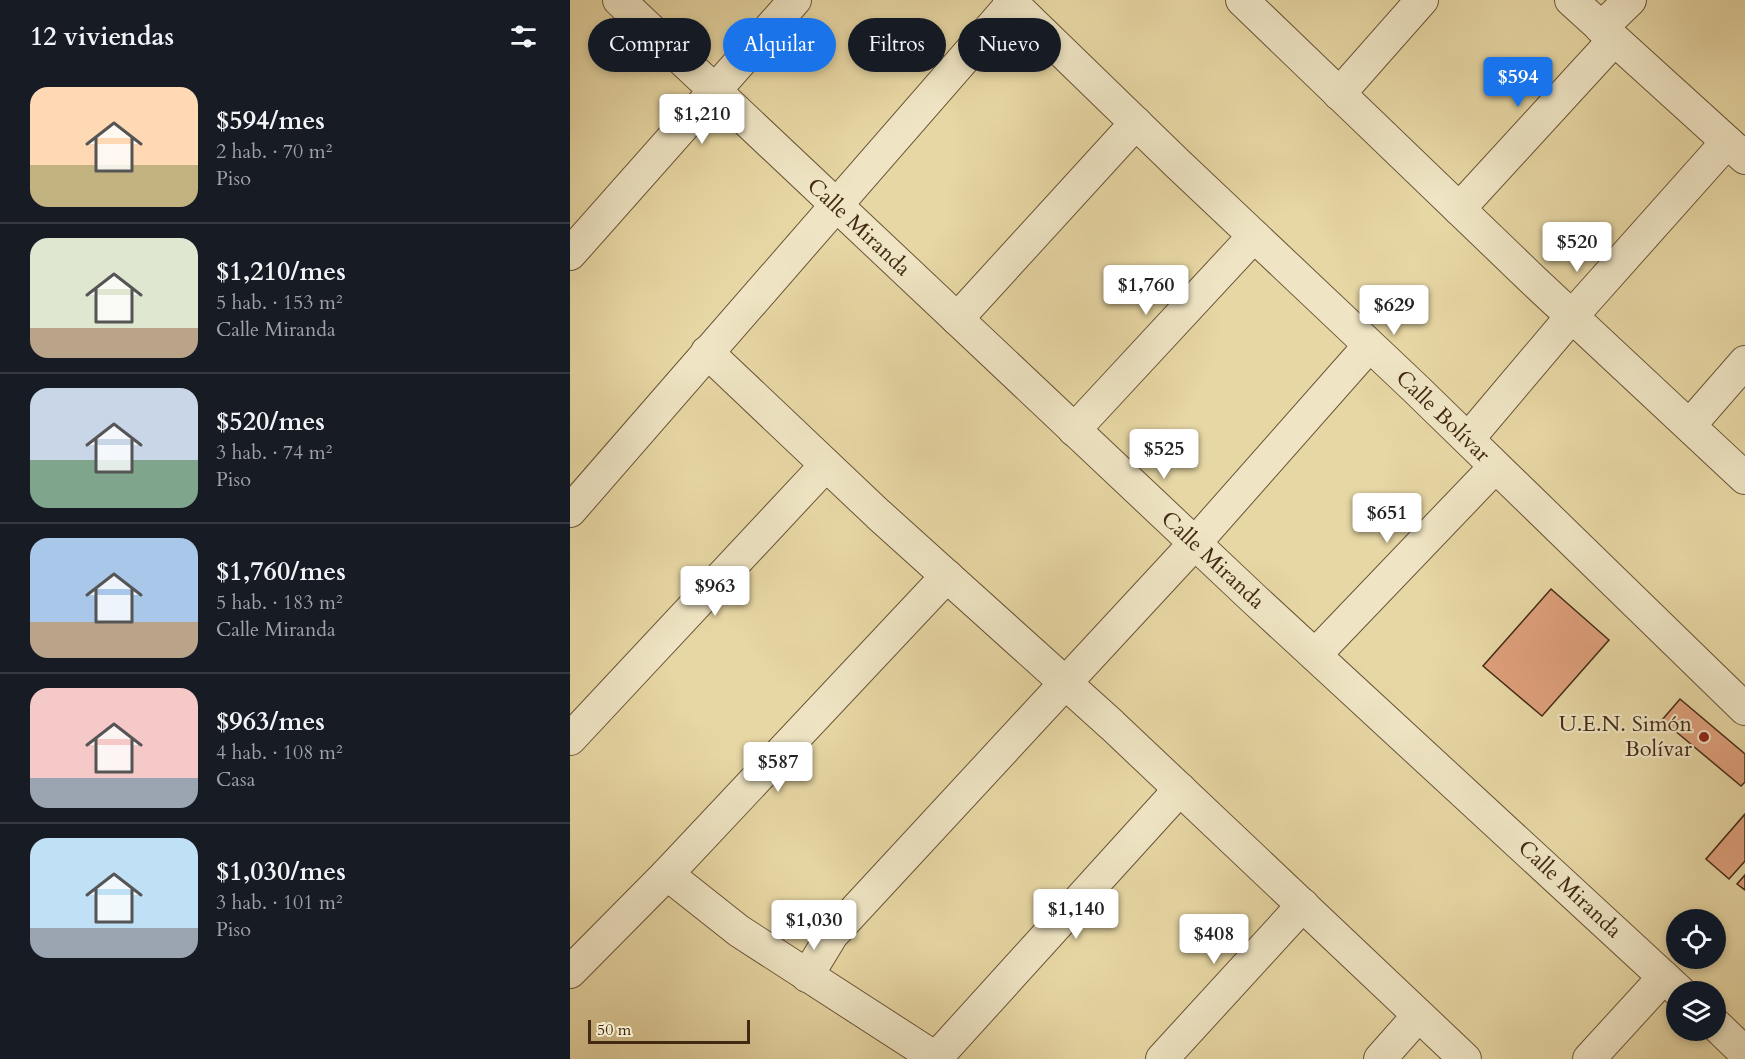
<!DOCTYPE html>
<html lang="es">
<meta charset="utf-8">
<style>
:root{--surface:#171b24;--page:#20242c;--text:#f1f3f6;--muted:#9ea1a6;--line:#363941;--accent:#1a73e8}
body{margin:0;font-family:Cardo,serif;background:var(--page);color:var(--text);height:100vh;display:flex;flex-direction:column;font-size:22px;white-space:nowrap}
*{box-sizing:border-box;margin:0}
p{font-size:20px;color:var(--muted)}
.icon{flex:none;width:33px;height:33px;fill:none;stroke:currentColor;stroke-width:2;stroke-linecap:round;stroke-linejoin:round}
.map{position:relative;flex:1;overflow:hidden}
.details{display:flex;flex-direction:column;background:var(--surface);width:570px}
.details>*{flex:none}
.guide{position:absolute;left:18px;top:18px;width:570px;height:54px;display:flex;gap:12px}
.tools{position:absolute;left:1096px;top:909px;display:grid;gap:12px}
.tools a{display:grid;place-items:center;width:60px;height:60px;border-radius:50%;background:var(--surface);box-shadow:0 3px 9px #0003;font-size:30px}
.scale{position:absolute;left:18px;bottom:15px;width:162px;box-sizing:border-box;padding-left:6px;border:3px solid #422914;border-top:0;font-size:16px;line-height:21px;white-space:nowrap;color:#422914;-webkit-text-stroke:4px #efe5c4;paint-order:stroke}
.price{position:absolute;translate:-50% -51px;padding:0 14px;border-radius:6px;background:#fff;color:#222;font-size:20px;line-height:39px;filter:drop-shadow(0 2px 3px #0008)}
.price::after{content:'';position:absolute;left:50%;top:36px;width:18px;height:14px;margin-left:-9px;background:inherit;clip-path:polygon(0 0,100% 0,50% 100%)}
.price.active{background:var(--accent);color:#fff}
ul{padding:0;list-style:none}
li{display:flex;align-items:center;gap:18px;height:150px;padding:0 30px}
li+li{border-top:2px solid var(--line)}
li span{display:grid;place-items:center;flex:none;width:168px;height:120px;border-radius:18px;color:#555}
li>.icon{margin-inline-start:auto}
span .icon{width:72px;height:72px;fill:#fffc;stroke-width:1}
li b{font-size:26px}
h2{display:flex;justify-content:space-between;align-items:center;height:72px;padding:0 30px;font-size:26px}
.chip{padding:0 21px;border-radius:27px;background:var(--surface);box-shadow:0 3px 9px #0003;font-size:21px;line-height:54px}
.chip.active{background:var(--accent);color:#fff}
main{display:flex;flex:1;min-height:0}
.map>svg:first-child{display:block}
.building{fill:#dfa07c;stroke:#422914;stroke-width:1.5}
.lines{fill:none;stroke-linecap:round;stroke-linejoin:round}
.minor-casing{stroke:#6b5438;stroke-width:34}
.minor{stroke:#efe5c4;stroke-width:32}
.poi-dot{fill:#8f2418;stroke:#efe5c4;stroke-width:2}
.labels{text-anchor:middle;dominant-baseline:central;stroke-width:4.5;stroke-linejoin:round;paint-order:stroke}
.street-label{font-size:22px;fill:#422914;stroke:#efe5c4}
.poi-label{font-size:22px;fill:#422914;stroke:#efe5c4;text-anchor:end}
</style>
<main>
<section class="details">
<h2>12 viviendas<svg class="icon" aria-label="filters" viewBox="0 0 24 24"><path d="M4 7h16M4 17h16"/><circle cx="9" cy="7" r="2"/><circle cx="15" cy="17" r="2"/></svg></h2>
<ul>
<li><span style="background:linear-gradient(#ffd9b3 65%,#c2b280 0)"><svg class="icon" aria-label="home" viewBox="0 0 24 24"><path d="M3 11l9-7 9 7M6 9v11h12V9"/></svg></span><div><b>$594/mes</b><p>2 hab. · 70 m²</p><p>Piso</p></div></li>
<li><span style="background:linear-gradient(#dfe7d0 75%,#b9a48a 0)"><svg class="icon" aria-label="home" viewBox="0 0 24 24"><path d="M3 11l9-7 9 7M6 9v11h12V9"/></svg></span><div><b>$1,210/mes</b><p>5 hab. · 153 m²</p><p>Calle Miranda</p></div></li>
<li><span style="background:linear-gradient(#c9d6e8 60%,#7fa58c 0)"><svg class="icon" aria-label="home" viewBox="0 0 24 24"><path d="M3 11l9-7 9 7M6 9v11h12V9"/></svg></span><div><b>$520/mes</b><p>3 hab. · 74 m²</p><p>Piso</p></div></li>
<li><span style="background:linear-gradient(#a9c7e8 70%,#b9a48a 0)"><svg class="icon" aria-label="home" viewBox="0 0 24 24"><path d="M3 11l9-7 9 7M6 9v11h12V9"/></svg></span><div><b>$1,760/mes</b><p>5 hab. · 183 m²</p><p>Calle Miranda</p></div></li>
<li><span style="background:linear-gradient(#f6c9c9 75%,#9aa5b1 0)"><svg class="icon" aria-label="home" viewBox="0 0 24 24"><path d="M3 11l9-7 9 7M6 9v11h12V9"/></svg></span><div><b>$963/mes</b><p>4 hab. · 108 m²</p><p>Casa</p></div></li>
<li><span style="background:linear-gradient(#bfe0f5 75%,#9aa5b1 0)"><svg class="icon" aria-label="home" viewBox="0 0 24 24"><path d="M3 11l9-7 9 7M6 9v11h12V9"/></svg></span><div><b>$1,030/mes</b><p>3 hab. · 101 m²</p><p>Piso</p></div></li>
</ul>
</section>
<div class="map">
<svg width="1175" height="1059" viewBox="0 0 1175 1059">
<rect width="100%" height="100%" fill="#e7d7a4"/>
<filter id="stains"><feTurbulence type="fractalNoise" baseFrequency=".00333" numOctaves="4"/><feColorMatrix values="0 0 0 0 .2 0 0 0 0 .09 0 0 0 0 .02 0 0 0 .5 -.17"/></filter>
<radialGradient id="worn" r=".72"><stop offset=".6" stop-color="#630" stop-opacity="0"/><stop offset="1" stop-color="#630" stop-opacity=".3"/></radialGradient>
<!-- building -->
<g class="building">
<path d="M981 589 1039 640 972 716 913 666Z"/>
<path d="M1110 699 1175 754V782L1171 786 1092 720Z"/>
<path d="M1175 814V861L1159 879 1136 859Z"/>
<path d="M1175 875V890L1167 884Z"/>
</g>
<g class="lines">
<defs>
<g id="minor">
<path d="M49 0 683 598 1110 992"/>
<path d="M439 0 608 164 845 388 1175 709"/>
<path d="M672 0 964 281 1175 478"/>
<path d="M1001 0 1175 158"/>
<path d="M1031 28 1060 0"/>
<path d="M769 94 852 0"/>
<path d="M889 209 1044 40"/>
<path d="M0 254 225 0"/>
<path d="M387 319 566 123"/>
<path d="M137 352 308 514 542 725 895 1059"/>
<path d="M1120 425 1175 362"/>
<path d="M504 430 684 236"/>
<path d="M898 439 1002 316 1157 142"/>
<path d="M0 511 445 0"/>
<path d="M745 655 925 467"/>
<path d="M0 739 256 465"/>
<path d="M97 874 169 931 367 1059"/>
<path d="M0 972 97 874 377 576"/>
<path d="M237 976 262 935 625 543 799 346"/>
<path d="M1146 1025 1175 1053"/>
<path d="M366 1058 610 789"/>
<path d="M592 1059 733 905"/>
<path d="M810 1059 848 1016"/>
<path d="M1019 1059 1094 977"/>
</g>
</defs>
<!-- minor casing -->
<use href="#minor" class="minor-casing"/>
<!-- minor -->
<use href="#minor" class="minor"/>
</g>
<!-- markers -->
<circle class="poi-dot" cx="1134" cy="737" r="6"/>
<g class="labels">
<!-- street labels -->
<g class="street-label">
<text transform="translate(289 227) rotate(43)">Calle Miranda</text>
<text transform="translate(873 416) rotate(44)">Calle Bolívar</text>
<text transform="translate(643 560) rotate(43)">Calle Miranda</text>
<text transform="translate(1000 889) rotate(43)">Calle Miranda</text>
</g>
<!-- poi labels -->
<g class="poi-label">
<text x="1122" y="724">U.E.N. Simón<tspan x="1122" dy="25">Bolívar</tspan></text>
</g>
</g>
<rect width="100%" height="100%" filter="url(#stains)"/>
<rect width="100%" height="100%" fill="url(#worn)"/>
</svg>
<div class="tools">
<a><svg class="icon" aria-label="locate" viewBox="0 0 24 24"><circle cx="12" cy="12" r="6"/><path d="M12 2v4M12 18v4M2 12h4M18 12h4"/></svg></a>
<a><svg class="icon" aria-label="layers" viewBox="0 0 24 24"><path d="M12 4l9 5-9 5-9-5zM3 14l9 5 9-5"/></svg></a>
</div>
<div class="scale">50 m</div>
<b class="price active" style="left:948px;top:108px">$594</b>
<b class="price" style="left:132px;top:145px">$1,210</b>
<b class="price" style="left:1007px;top:273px">$520</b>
<b class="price" style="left:576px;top:316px">$1,760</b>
<b class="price" style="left:824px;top:336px">$629</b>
<b class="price" style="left:594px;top:480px">$525</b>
<b class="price" style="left:817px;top:544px">$651</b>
<b class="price" style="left:145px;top:617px">$963</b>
<b class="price" style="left:208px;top:793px">$587</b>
<b class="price" style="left:506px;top:940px">$1,140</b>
<b class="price" style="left:244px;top:951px">$1,030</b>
<b class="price" style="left:644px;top:965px">$408</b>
<div class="guide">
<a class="chip">Comprar</a>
<a class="chip active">Alquilar</a>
<a class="chip">Filtros</a>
<a class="chip">Nuevo</a>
</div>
</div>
</main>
